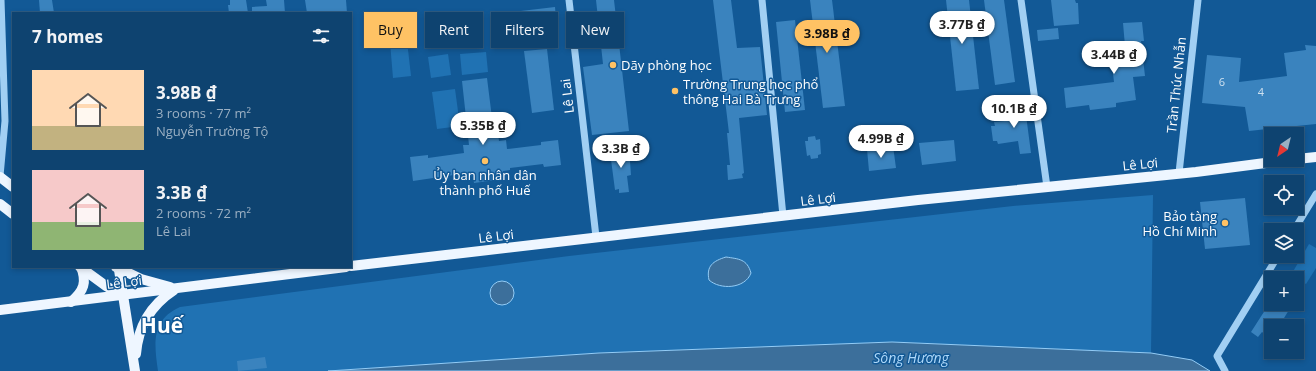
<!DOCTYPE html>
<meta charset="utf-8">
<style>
:root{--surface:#0e4370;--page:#1c4e78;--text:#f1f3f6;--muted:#9bb0c3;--line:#2e5c83;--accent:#ffc264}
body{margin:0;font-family:"Open Sans",sans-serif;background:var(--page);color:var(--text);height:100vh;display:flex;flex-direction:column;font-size:15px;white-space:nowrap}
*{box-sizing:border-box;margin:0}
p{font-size:13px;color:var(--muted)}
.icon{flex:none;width:22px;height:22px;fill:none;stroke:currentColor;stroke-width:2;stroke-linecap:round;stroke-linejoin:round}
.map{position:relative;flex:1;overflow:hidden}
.panel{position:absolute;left:12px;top:12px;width:340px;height:256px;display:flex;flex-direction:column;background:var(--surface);border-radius:0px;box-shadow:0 2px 6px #0003,0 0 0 1px var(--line)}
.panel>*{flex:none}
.banner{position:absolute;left:364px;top:12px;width:380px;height:36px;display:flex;gap:8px}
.needle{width:26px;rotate:215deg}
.fabs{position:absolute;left:1264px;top:127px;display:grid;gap:8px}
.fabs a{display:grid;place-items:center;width:40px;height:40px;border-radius:0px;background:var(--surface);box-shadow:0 2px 6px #0003,0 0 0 1px var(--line);font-size:20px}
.price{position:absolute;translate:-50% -34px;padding:0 9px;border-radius:14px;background:#fff;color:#222;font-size:13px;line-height:26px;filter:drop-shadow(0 1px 2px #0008)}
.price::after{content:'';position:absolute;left:50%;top:24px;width:12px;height:9px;margin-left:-6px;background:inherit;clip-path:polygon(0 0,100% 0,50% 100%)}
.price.selected{background:var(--accent);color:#111}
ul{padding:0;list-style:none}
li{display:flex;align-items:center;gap:12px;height:100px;padding:0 20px}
li span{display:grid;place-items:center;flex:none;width:112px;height:80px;border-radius:0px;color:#555}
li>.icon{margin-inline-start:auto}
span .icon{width:48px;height:48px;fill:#fffc;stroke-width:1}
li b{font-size:17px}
h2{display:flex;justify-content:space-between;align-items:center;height:48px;padding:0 20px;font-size:17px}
.tag{padding:0 14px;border-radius:0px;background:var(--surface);box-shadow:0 2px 6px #0003,0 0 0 1px var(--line);font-size:14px;line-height:36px}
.tag.selected{background:var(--accent);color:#111}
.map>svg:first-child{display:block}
.green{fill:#2072b3}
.water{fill:#3c6f9b;stroke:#93ccf6}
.building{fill:#3a83be}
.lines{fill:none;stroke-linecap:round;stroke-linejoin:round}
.minor{stroke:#a1cff3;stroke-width:7}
.major{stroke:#eef6ff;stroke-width:10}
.poi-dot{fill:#ffc264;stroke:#125996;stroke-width:1.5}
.labels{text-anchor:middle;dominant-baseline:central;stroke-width:3;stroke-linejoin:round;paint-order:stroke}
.number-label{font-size:11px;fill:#cee0ef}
.poi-label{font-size:13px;fill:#fff;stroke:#125996;text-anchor:start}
.street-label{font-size:13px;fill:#fff;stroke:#125996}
.water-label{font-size:14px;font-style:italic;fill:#aed8fa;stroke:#125996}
.town-label{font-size:21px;font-weight:bold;fill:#fff;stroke:#125996}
</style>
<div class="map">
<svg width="1316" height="371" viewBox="0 0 1316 371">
<rect width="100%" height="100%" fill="#125996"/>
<!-- green -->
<g class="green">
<path d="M407 41 411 76 393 78 390 42Z"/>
<path d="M486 52 488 72 462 75 460 54Z"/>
<path d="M448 54 451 75 431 78 428 57Z"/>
<path d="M455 89 460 126 437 129 432 92Z"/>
<path d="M1153 195 1151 353 892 342 599 353 328 371H158C154 343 151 320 180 307L569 256 1013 206Z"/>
<path d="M1309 244 1316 248V268L1306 284 1291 275Z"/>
</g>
<!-- water -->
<g class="water">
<path d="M726 257C739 259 747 259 751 273 745 289 720 290 709 280 706 266 713 261 726 257Z"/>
<circle cx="502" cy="293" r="12"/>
<path d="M892 342 1151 353 1192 360 1210 371H328L599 353Z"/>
</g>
<!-- building -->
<g class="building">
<path d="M39 0H52L54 13H40Z"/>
<path d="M230 0H246L248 13H229L228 5H230Z"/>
<path d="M266 0H284L285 13H252V7L267 6Z"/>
<path d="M305 0H346L347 13H307Z"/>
<path d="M596 0H614L629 131 592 135 583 67 603 64Z"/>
<path d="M713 0H731L737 48 760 47 767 115 739 118 744 173 742 174 743 178 728 180 727 165H730L727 133H729Z"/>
<path d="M810 0H832L845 106 823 108Z"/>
<path d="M946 0H969L979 89 956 91Z"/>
<path d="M984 0H1004L1015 82 995 85Z"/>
<path d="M1051 0H1075L1076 3H1078L1079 24 1054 26Z"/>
<path d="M555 7 556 19 531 20V23L495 27 494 14Z"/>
<path d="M795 20 805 110 785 112 776 22Z"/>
<path d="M1142 22 1144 41H1141L1145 76 1133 77 1136 100 1116 103V107L1090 110 1089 105 1066 108 1064 88 1114 82 1110 48 1125 46 1123 23Z"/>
<path d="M1058 28 1059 39 1038 41 1037 30Z"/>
<path d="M1305 45 1316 46V124L1249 131 1245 107 1202 103 1207 55 1241 58 1239 82 1287 76 1284 53 1306 50Z"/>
<path d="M547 49 554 110 532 113 524 51Z"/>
<path d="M487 78 494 134H498L499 141 506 140 507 149 541 145V142L558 140 561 165 544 167 543 164 510 168V170L503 171 504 179 474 183 473 176 467 177V173L413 181 410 157 428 155V158L464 153 463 145H469L462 81Z"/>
<path d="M1024 100 1031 153 1020 154 1018 141 998 144 997 141H993L991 126H995L994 122 1015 120 1012 102Z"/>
<path d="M815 136 816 140 820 139 821 154 818 155V158L811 159 810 155 807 156 805 141H808V137Z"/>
<path d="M954 140 956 161 922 165 919 143Z"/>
<path d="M893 146 896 168 869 171 867 149Z"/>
<path d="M625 147 626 161H630L631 175 627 176 629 192 619 193V189L615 190 610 152 614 151V148Z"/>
<path d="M1245 198 1250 245 1205 249 1200 202Z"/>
<path d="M1269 304H1280L1289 310 1279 326H1271V339L1262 332 1258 337 1251 332Z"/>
<path d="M265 357 267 368 238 371 237 361Z"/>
</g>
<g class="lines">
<!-- minor -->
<g class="minor">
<path d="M569 0 596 237"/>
<path d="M762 0 783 216"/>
<path d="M1021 0 1047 187"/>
<path d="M1179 173 1198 0"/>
<path d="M0 176 5 121 1 0"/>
<path d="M1294 230 1316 194"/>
<path d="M1225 371 1217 356 1278 256"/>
</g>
<!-- major -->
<g class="major">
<path d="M1297 159 1316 157"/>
<path d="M0 177 13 187"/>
<path d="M0 204 13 214"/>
<path d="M351 266 918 200 1196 172 1288 160"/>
<path d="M80 267 106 286 123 296"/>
<path d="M116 267 141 279 170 287"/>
<path d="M119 270 135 371"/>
<path d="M71 302C84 291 87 282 81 267"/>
<path d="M0 310 346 267"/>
<path d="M136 354C138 327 151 305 174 290"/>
</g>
</g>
<!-- markers -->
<g class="poi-dot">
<circle cx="613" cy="65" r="4"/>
<circle cx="675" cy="91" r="4"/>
<circle cx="485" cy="161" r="4"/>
<circle cx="1225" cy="223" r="4"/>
</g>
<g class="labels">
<!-- number labels -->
<g class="number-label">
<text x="1222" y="81">6</text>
<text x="1261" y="91">4</text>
</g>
<!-- poi labels -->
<g class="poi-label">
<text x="621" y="65">Dãy phòng học</text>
<text x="683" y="84">Trường Trung học phổ<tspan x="683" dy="15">thông Hai Bà Trưng</tspan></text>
<text x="485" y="175" text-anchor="middle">Ủy ban nhân dân<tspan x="485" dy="15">thành phố Huế</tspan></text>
<text x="1217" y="216" text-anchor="end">Bảo tàng<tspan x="1217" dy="15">Hồ Chí Minh</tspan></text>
</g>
<!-- street labels -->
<g class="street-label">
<text transform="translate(1176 85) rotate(-84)">Trần Thúc Nhẫn</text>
<text transform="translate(567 96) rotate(-97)">Lê Lai</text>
<text transform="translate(1140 164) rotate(-6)">Lê Lợi</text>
<text transform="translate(818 199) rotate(-7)">Lê Lợi</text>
<text transform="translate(496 236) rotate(-7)">Lê Lợi</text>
<text transform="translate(124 282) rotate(-7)">Lê Lợi</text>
</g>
<!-- water labels -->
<g class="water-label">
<text x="911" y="357">Sông Hương</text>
</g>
<!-- town labels -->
<g class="town-label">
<text x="162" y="325">Huế</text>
</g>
</g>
</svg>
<div class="fabs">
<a><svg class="needle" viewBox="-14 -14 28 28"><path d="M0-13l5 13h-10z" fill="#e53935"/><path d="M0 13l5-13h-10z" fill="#9bb0c3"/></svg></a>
<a><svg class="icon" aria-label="locate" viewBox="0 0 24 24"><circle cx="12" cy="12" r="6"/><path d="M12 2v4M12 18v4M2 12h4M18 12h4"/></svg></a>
<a><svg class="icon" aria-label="layers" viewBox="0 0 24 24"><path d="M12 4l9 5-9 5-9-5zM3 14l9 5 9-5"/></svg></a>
<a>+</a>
<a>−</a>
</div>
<b class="price" style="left:962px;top:45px">3.77B ₫</b>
<b class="price selected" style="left:827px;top:54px">3.98B ₫</b>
<b class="price" style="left:1114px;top:75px">3.44B ₫</b>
<b class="price" style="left:1014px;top:129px">10.1B ₫</b>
<b class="price" style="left:483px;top:146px">5.35B ₫</b>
<b class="price" style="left:881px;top:159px">4.99B ₫</b>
<b class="price" style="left:621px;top:169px">3.3B ₫</b>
<div class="banner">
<a class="tag selected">Buy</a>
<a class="tag">Rent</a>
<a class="tag">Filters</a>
<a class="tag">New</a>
</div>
<section class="panel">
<h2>7 homes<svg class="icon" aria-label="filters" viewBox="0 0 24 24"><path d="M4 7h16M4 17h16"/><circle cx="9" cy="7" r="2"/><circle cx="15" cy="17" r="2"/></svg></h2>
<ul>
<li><span style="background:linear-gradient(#ffd9b3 70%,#c2b280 0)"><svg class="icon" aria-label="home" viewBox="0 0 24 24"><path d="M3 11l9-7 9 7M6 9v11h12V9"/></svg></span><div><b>3.98B ₫</b><p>3 rooms · 77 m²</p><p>Nguyễn Trường Tộ</p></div></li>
<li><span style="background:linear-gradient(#f6c9c9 65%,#8fb573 0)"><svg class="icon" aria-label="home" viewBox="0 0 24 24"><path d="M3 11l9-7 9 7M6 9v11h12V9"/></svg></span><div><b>3.3B ₫</b><p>2 rooms · 72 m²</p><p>Lê Lai</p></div></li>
</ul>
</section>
</div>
